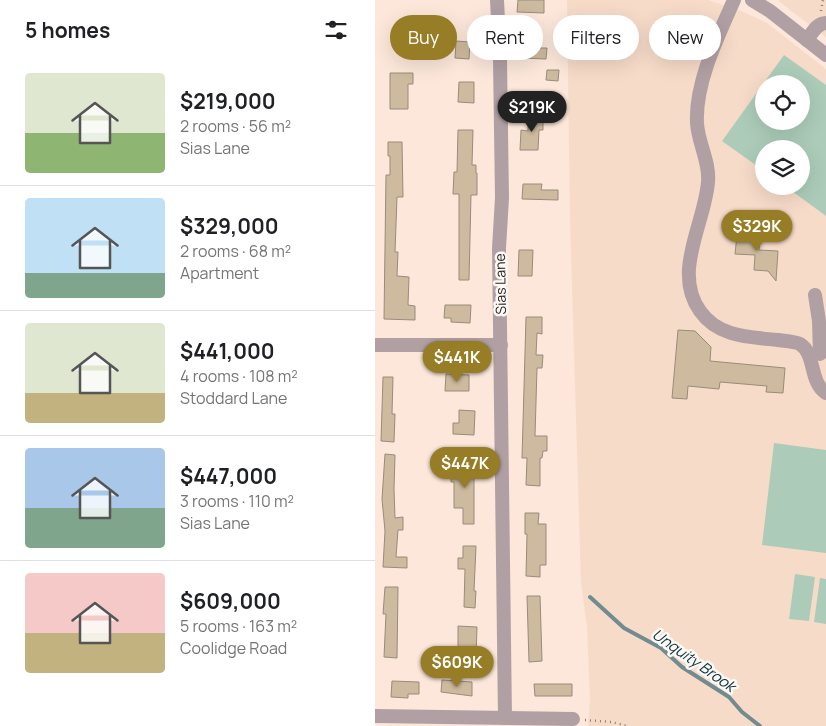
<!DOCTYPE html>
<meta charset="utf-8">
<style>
:root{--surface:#fff;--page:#f6f6f6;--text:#202124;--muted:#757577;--line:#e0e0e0;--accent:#977d25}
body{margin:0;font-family:Manrope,sans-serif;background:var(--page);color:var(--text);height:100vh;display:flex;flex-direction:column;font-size:19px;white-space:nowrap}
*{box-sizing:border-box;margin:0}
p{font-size:16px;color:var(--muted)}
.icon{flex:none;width:28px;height:28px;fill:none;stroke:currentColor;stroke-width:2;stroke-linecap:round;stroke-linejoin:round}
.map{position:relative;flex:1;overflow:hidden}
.side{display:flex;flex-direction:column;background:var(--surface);width:375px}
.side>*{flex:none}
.hud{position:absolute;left:15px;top:15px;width:360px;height:45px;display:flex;gap:10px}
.fabs{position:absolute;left:380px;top:75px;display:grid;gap:10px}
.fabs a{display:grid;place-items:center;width:55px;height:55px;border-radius:50%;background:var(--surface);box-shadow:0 5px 20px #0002;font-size:25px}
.price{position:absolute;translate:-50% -42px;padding:0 11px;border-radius:18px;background:var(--accent);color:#fff;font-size:16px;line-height:32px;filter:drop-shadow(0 1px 2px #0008)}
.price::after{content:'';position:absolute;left:50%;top:30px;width:15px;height:11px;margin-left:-8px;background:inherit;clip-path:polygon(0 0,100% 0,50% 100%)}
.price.active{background:#222;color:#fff}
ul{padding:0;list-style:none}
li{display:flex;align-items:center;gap:15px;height:125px;padding:0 25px}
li+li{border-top:1px solid var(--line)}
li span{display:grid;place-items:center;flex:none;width:140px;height:100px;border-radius:5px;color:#555}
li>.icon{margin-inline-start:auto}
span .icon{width:60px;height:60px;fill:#fffc;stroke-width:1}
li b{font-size:21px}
h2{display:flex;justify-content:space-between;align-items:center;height:60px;padding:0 25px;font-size:21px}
.chip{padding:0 18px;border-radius:22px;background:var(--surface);box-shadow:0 5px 20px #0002;font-size:18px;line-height:45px}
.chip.active{background:var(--accent);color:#fff}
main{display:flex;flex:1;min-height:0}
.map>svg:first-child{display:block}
.built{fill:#f7dbc9;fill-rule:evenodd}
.green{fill:#acccb9;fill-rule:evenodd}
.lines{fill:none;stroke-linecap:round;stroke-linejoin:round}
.stream{stroke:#718b8f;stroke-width:4}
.building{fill:#ceba9e;stroke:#988c7b}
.path{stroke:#8d8077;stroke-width:2.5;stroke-dasharray:1 4;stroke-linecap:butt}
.minor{stroke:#b1a0a3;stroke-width:14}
.labels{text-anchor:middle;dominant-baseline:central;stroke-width:5;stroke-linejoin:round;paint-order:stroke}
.street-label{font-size:14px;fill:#2d2621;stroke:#fcf8f5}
.water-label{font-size:15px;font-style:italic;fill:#0e353c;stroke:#fcf8f5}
</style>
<main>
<section class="side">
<h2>5 homes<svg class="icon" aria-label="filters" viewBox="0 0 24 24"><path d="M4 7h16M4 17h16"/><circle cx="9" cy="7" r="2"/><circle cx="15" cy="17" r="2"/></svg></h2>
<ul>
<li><span style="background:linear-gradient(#dfe7d0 60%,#8fb573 0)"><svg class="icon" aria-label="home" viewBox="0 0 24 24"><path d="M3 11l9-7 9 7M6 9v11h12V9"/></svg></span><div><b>$219,000</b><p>2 rooms · 56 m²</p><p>Sias Lane</p></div></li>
<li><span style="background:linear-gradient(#bfe0f5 75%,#7fa58c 0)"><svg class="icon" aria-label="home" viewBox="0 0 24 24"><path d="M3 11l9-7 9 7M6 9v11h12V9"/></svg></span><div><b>$329,000</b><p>2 rooms · 68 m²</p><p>Apartment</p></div></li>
<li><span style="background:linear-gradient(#dfe7d0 70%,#c2b280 0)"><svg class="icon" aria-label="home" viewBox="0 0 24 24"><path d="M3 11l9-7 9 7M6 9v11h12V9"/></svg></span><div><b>$441,000</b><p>4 rooms · 108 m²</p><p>Stoddard Lane</p></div></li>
<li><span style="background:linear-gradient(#a9c7e8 60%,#7fa58c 0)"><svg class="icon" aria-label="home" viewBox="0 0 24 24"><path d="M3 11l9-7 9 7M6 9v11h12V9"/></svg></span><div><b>$447,000</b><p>3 rooms · 110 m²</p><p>Sias Lane</p></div></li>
<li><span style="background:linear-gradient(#f6c9c9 60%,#c2b280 0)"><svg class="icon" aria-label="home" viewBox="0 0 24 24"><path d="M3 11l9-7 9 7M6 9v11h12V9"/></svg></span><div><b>$609,000</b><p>5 rooms · 163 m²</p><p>Coolidge Road</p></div></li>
</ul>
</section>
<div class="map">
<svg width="451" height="726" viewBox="0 0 451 726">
<rect width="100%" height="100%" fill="#fce7da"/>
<!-- built -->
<g class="built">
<path d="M192 0H333L364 10 392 23 451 69V726H213L215 700 212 627 206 583 195 220ZM389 84H426V121H389ZM389 149H426V186H389Z"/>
<path d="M403 0H451V37L415 10Z"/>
</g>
<!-- green -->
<g class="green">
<path d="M409 55 451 85V216L410 186H426V149H389V171L347 141ZM389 84H426V121H389Z"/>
<path d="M399 443 451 450V553L387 545Z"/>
<path d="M420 574 440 577 434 621 414 619Z"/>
<path d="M445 578 451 579V624L439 622Z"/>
</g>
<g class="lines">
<!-- stream -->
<path class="stream" d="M215 597 249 628 286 648 307 667 354 697 367 712 385 726"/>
</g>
<!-- building -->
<g class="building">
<path d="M143 0H169V13L142 12Z"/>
<path d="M81 41 95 42 94 59 80 58Z"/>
<path d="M145 48H172L171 59 145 58Z"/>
<path d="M172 70H184L183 81 171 80Z"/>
<path d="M15 73H38V84H33V109H15Z"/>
<path d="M84 82H99V103L83 102Z"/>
<path d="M153 114H168V130H164L163 150H145L146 130 153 131Z"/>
<path d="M83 130H98L97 165H101V173H102V195H96L94 280H84V194H78L79 172H82Z"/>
<path d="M13 142H27L28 197H22L20 252H23L22 276 34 277 33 305 40 306V320L9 319 11 175H15V156H13Z"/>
<path d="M148 184H167L166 190H183V200L147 199Z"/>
<path d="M369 227 381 228 380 236H385L384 250 403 251 401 281 393 271 379 270 380 255 360 254 362 235H368Z"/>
<path d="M144 250H158L157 276H143Z"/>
<path d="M70 305H96L95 323 76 322V318H69Z"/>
<path d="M151 317H167V334L162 333 161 355H168L167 368H162L160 436H172V451H168L167 458H165V486L151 485 152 458H147Z"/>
<path d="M303 330 320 331 336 347 335 361 410 368 408 393 391 392 392 386 345 382 344 389 313 386 312 399 297 398Z"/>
<path d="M71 374 94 375V391H70Z"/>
<path d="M8 377H18L17 414H20L19 442 6 441Z"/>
<path d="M84 410 100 411 99 435 78 434V423H84Z"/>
<path d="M10 454 20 455 19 489 20 518 28 517V530H23L21 557H32V568L8 567 10 531 7 499Z"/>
<path d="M85 458H99V524H88V508H79V482H76V472H84Z"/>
<path d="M150 513H164L163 524H171V565H165V577L151 576 152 534H150Z"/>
<path d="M88 546H101L99 591H101L100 608 89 607 90 569H83V558H88Z"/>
<path d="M10 587H23L22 658 9 657 11 614H8Z"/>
<path d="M152 596H165L167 661 154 662Z"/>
<path d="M83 626 102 627 101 656 90 655V648L83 647Z"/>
<path d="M67 680 97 682V696L66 692Z"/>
<path d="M17 681 44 682V694H33V698L16 697Z"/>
<path d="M159 684H197V696H160Z"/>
</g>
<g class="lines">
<!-- path -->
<g class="path">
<path d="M446 11 448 0"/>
<path d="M210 720 236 722 253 726"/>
</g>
<!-- minor -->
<g class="minor">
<path d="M122 0 125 60 127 198 124 248 130 718"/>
<path d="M359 0C343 36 320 83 322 123 323 143 335 162 333 182 330 223 297 272 325 311 343 337 374 337 403 340 410 341 419 341 425 344 441 354 434 382 451 393"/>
<path d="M377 0 395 11 451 55"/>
<path d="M432 40C437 33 442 23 451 23"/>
<path d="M440 295 444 321 445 354"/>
<path d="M0 345H126"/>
<path d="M0 716 198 719"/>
</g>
</g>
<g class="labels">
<!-- street labels -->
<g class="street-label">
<text transform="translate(125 284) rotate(-91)">Sias Lane</text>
</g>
<!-- water labels -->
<g class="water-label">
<text transform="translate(319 660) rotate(35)">Unquity Brook</text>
</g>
</g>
</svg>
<div class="fabs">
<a><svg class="icon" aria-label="locate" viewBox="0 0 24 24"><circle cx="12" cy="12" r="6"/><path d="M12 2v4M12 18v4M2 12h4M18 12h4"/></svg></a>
<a><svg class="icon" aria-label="layers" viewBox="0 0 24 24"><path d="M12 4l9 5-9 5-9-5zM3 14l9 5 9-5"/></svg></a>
</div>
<b class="price active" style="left:157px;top:133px">$219K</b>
<b class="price" style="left:382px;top:252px">$329K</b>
<b class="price" style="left:82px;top:383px">$441K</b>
<b class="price" style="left:90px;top:489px">$447K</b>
<b class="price" style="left:82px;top:688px">$609K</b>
<div class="hud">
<a class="chip active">Buy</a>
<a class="chip">Rent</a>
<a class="chip">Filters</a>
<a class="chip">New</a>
</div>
</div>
</main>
